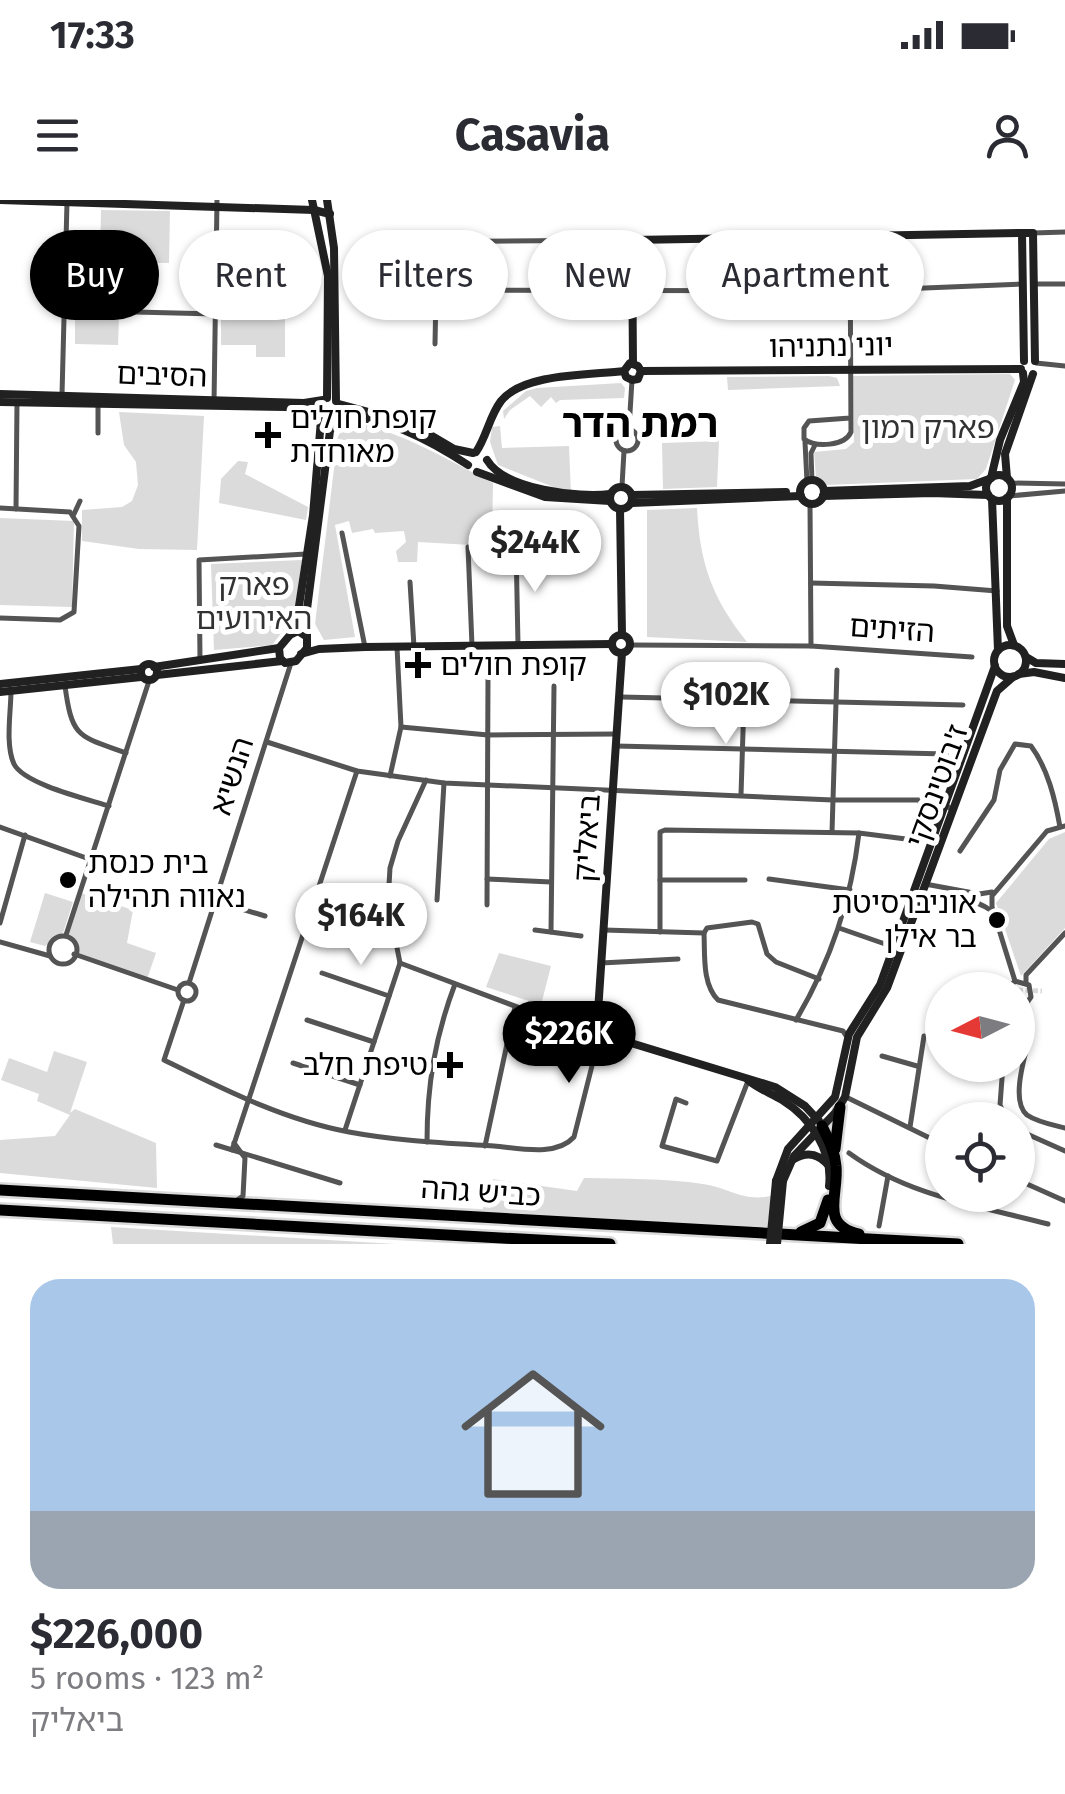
<!DOCTYPE html>
<meta charset="utf-8">
<style>
:root{--surface:#fff;--page:#f2f2f3;--text:#2b2b33;--muted:#7c7c81;--line:#e1e1e2;--accent:#000}
body{margin:0;font-family:"Fira Sans","Noto Sans Hebrew",sans-serif;background:var(--page);color:var(--text);height:100vh;display:flex;flex-direction:column;font-size:38px;white-space:nowrap}
*{box-sizing:border-box;margin:0}
p{font-size:32px;color:var(--muted)}
.icon{flex:none;width:55px;height:55px;fill:none;stroke:currentColor;stroke-width:2;stroke-linecap:round;stroke-linejoin:round}
.map{position:relative;height:1044px;overflow:hidden}
.side{display:flex;flex-direction:column;background:var(--surface);flex:1}
.side>*{flex:none}
.top-card{position:absolute;left:30px;top:30px;width:1005px;height:90px;display:flex;gap:20px}
.needle{width:65px;rotate:264deg}
.buttons{position:absolute;left:925px;top:772px;display:grid;gap:20px}
.buttons a{display:grid;place-items:center;width:110px;height:110px;border-radius:50%;background:var(--surface);box-shadow:0 2px 8px #0004;font-size:50px}
.price{position:absolute;translate:-50% -85px;padding:0 22px;border-radius:35px;background:#fff;color:#222;font-size:32px;line-height:65px;filter:drop-shadow(0 2px 5px #0008)}
.price::after{content:'';position:absolute;left:50%;top:60px;width:30px;height:22px;margin-left:-15px;background:inherit;clip-path:polygon(0 0,100% 0,50% 100%)}
.price.on{background:var(--accent);color:#fff}
ul{padding:0;list-style:none}
li{display:grid;align-content:center;gap:20px;height:530px;padding:0 30px}
li+li{border-top:2px solid var(--line)}
li span{display:grid;place-items:center;height:310px;border-radius:30px;color:#555}
li>.icon{margin-inline-start:auto}
span .icon{width:180px;height:180px;fill:#fffc;stroke-width:1}
li b{font-size:42px}
.chip{padding:0 35px;border-radius:45px;background:var(--surface);box-shadow:0 2px 8px #0004;font-size:35px;line-height:90px}
.chip.on{background:var(--accent);color:#fff}
.status{display:flex;justify-content:space-between;align-items:center;height:70px;padding:0 50px;background:var(--surface);direction:ltr}
.status svg{height:28px;fill:currentColor}
header{display:flex;justify-content:space-between;align-items:center;height:130px;padding:0 30px;background:var(--surface);font-size:45px;font-weight:700}
.map>svg:first-child{display:block}
.green{fill:#dbdbdb}
.lines{fill:none;stroke-linecap:round;stroke-linejoin:round}
.street-tunnel{stroke:#d9d9d9;stroke-width:5;stroke-dasharray:5 2.5;stroke-linecap:butt}
.highway-casing{stroke:#dbdbdb;stroke-width:16}
.street{stroke:#545454;stroke-width:5}
.secondary{stroke:#212121;stroke-width:8}
.highway{stroke:#000;stroke-width:11}
.secondary-bridge{stroke:#212121;stroke-width:8}
.poi-dot{fill:#000;stroke:#fff;stroke-width:4}
.labels{text-anchor:middle;dominant-baseline:central;stroke-width:10;stroke-linejoin:round;paint-order:stroke}
.street-label{font-size:30px;fill:#000;stroke:#fff}
.poi-label{font-size:30px;fill:#000;stroke:#fff;text-anchor:start}
.park-label{font-size:30px;fill:#323232;stroke:#fff}
.district-label{font-size:40px;font-weight:bold;fill:#000;stroke:#fff}
</style>
<div class="status"><b>17:33</b><svg viewBox="0 0 49 12"><path d="M0 12V9h3v3zM5 12V6h3v6zM10 12V3h3v9zM15 12V0h3v12zM26 1h20v11H26zM47 4h2v5h-2z"/></svg></div>
<header><svg class="icon" aria-label="menu" viewBox="0 0 24 24"><path d="M4 6h16M4 12h16M4 18h16"/></svg>Casavia<svg class="icon" aria-label="person" viewBox="0 0 24 24"><circle cx="12" cy="8" r="4"/><path d="M4 21q1-7 8-7t8 7"/></svg></header>
<div class="map">
<svg width="1065" height="1044" viewBox="0 0 1065 1044">
<rect width="100%" height="100%" fill="#fff"/>
<!-- green -->
<g class="green">
<path d="M101 10 170 11 169 63 100 62Z"/>
<path d="M255 93H285V157H256V145H221V110H254Z"/>
<path d="M75 116 119 117 118 145 75 144Z"/>
<path d="M1010 174 1015 180 986 269 977 279 826 285 816 277 814 252 846 249 854 242 853 176Z"/>
<path d="M829 176 837 178 840 186 728 190 727 177Z"/>
<path d="M621 183 625 188 624 198 560 200 556 203 551 197 541 207 530 196 510 210 504 219 503 211 526 191 537 188Z"/>
<path d="M119 212 204 216 197 350 139 349 82 341V310L122 307 132 301 138 285 136 262 124 245Z"/>
<path d="M354 222C404 233 448 260 493 283L492 338 471 345 418 342 417 362H398L396 351 406 342 404 331 375 333 373 329 352 333 349 321 335 325 355 437 324 440 315 424 338 236 347 223Z"/>
<path d="M500 226 502 248 569 246 571 294 498 265 490 242 492 227Z"/>
<path d="M719 241 717 287 663 289 662 243Z"/>
<path d="M238 261 248 262 245 274 308 307 306 320 219 303 221 279Z"/>
<path d="M697 308C700 364 712 398 747 442L647 437V310Z"/>
<path d="M0 318 74 321 72 407 0 405Z"/>
<path d="M302 360 294 417 272 445 214 450 211 364Z"/>
<path d="M1065 632V728L1021 776 996 703 1049 639Z"/>
<path d="M45 693 73 702 63 733 45 746 30 742Z"/>
<path d="M81 693 133 710 127 743 156 753 147 779 74 754V741L66 735Z"/>
<path d="M499 753 551 766 541 805 486 787Z"/>
<path d="M54 851 87 862 70 913 75 909 156 943 157 988 0 973V940L55 936 70 915 37 901 39 894 1 880 9 858 47 872Z"/>
<path d="M584 978C624 979 664 978 703 984 730 988 742 1002 771 996L768 1026 714 1029 481 1014 493 979 577 991Z"/>
<path d="M111 1027 395 1044H113Z"/>
</g>
<g class="lines">
<!-- street-tunnel -->
<g class="street-tunnel">
<path d="M998 789 1011 790"/>
<path d="M1018 790 1042 791"/>
</g>
<defs>
<g id="highway">
<path d="M822 926C828 939 835 951 836 966 839 995 819 1025 859 1034"/>
<path d="M835 949 840 907"/>
<path d="M0 990 958 1044"/>
<path d="M0 1010 610 1044"/>
<path d="M801 1032 820 1023 828 1000"/>
</g>
</defs>
<!-- highway casing -->
<use href="#highway" class="highway-casing"/>
<!-- street -->
<g class="street">
<path d="M1033 33 1065 32"/>
<path d="M850 35 851 232C845 246 816 248 804 239V228L809 221 850 218"/>
<path d="M394 42 632 40"/>
<path d="M1033 84H1065"/>
<path d="M435 90 850 91 1022 84"/>
<path d="M135 112 216 114"/>
<path d="M435 144 437 42"/>
<path d="M1036 163 1065 166"/>
<path d="M62 195 67 2"/>
<path d="M214 203 217 0"/>
<path d="M98 204V233"/>
<path d="M629 229 632 180"/>
<circle cx="627" cy="240" r="11"/>
<path d="M805 242 807 282"/>
<path d="M812 281 811 253 815 245"/>
<path d="M1011 283 1065 284"/>
<path d="M622 286 624 251"/>
<path d="M1009 296 1065 291"/>
<path d="M810 304 811 446"/>
<path d="M0 308 70 312 79 326 74 412 60 420 0 418"/>
<path d="M16 309 17 202"/>
<path d="M74 314 80 301"/>
<path d="M342 333 365 447"/>
<path d="M516 345 518 445"/>
<path d="M468 347 472 446"/>
<path d="M410 382 414 447"/>
<path d="M811 383 934 386 997 391"/>
<path d="M630 445 811 446 972 457"/>
<path d="M200 460 199 360 306 354"/>
<path d="M65 486C72 538 78 536 126 553"/>
<path d="M11 491C11 511 5 545 14 564 24 584 87 599 109 606"/>
<path d="M621 497 963 505"/>
<path d="M401 527 488 535 616 534"/>
<path d="M267 542 357 571 444 583 833 600H930L946 605 952 610"/>
<path d="M616 546 946 554"/>
<path d="M390 576 401 527 397 447"/>
<path d="M741 595 744 500"/>
<path d="M920 603 943 611"/>
<path d="M0 627 92 660"/>
<path d="M832 632 837 470"/>
<path d="M960 651 994 600 1000 570 1015 544 1031 546C1048 569 1055 599 1060 627"/>
<path d="M487 679 551 682"/>
<path d="M769 679 850 690"/>
<path d="M660 680H745"/>
<path d="M925 684 979 694 992 692"/>
<path d="M922 699C941 691 975 699 992 711"/>
<path d="M437 700 444 583"/>
<path d="M215 701 265 716"/>
<path d="M487 705 488 476"/>
<path d="M0 723 25 635"/>
<path d="M839 728 888 745"/>
<path d="M535 730 581 736"/>
<path d="M604 730 704 733 707 728 752 722 758 724 767 754 776 762 819 779"/>
<path d="M551 732 554 486"/>
<path d="M660 732V632L665 630 859 633 906 639"/>
<path d="M704 733C705 755 702 784 718 800L843 831 847 837"/>
<path d="M66 735 149 481"/>
<circle cx="63" cy="750" r="14"/>
<path d="M0 742 50 756"/>
<path d="M74 754 178 790"/>
<path d="M400 763 592 835"/>
<path d="M601 763 678 759"/>
<path d="M322 773 389 796"/>
<path d="M1015 781 992 707V696L1047 631 1065 626"/>
<path d="M1026 782V775L1065 733"/>
<path d="M189 783 291 463"/>
<circle cx="187" cy="792" r="9"/>
<path d="M1007 790 1015 781 1029 785 1031 797 1026 804 1018 806"/>
<path d="M184 800 164 860C223 889 284 920 349 932 397 941 445 943 494 946 519 948 556 957 574 937L598 842"/>
<path d="M307 820 374 842"/>
<path d="M796 820C831 761 851 701 859 633"/>
<path d="M1031 830C1027 851 1009 900 1027 915 1037 922 1053 925 1065 928"/>
<path d="M882 856 917 866"/>
<path d="M293 863 360 885"/>
<path d="M1003 865 1000 905 1007 920"/>
<path d="M846 897 942 944"/>
<path d="M686 903 676 899 662 946 717 961 748 881"/>
<path d="M910 927 924 836"/>
<path d="M345 930 400 763 388 702 390 668 398 641 426 580"/>
<path d="M1018 930 1065 951"/>
<path d="M427 942C427 885 435 837 455 784"/>
<path d="M234 943 245 958 243 996 237 1000"/>
<path d="M216 945 340 983"/>
<path d="M485 946 515 807"/>
<path d="M232 950 357 571"/>
<path d="M849 953C908 996 979 1006 1048 1024"/>
<path d="M1018 980 1065 1001"/>
<path d="M975 1008 979 995"/>
<path d="M879 1026 888 976"/>
</g>
<!-- secondary -->
<g class="secondary">
<path d="M0 0 314 10 330 14"/>
<path d="M312 0 328 76 327 198"/>
<path d="M327 0 334 48 336 201"/>
<path d="M1022 33 1024 161"/>
<path d="M633 163 632 40 1022 33H1033L1035 161"/>
<path d="M641 171 1021 169"/>
<path d="M0 194 304 203 323 200"/>
<path d="M0 202 286 207 307 210 318 217"/>
<path d="M339 204 410 223 454 249 473 253"/>
<path d="M337 219C377 210 436 244 468 265"/>
<path d="M476 252C487 236 489 217 501 201 523 173 590 175 624 171L630 163 638 166 641 171 638 179 632 180 626 177 624 171"/>
<path d="M487 260C505 290 579 298 610 294"/>
<path d="M477 272 545 297 610 301"/>
<circle cx="999" cy="288" r="13"/>
<path d="M991 278 1000 240 1024 182 1023 173"/>
<path d="M1007 278 1005 254 1033 174"/>
<circle cx="812" cy="292" r="12"/>
<circle cx="621" cy="298" r="11"/>
<path d="M824 291 970 286 989 279"/>
<path d="M632 295 786 292"/>
<path d="M823 296 932 293 988 295"/>
<path d="M1007 298V426L1014 445"/>
<path d="M992 299 998 450"/>
<path d="M632 303 801 296"/>
<path d="M620 309 622 435"/>
<path d="M298 431 307 437V448L296 461 285 463 280 458 279 448 290 435Z"/>
<path d="M295 432 313 315 321 220"/>
<circle cx="621" cy="444" r="9"/>
<path d="M307 437V409L330 231 335 220"/>
<circle cx="1010" cy="461" r="16"/>
<path d="M301 454 319 449 365 447 612 444"/>
<path d="M1026 457 1036 463 1065 464"/>
<circle cx="149" cy="472" r="8"/>
<path d="M154 467 279 448"/>
<path d="M1019 474 1034 472 1065 478"/>
<path d="M157 475 282 461"/>
<path d="M0 484 141 469"/>
<path d="M0 492 141 477"/>
<circle cx="600" cy="834" r="8"/>
<path d="M597 827 622 453"/>
<path d="M608 836 775 887 805 906 819 921"/>
<path d="M748 880C758 889 771 893 782 900 811 918 833 951 829 986"/>
<path d="M794 959C808 951 819 954 829 966"/>
<path d="M776 981 788 949 835 897 849 834 880 785 995 466"/>
<path d="M783 981 794 956 835 913 845 897 857 837 887 788 997 491 1013 477"/>
</g>
<!-- highway -->
<use href="#highway" class="highway"/>
<!-- secondary-bridge -->
<g class="secondary-bridge">
<path d="M770 1044 776 981"/>
<path d="M777 1044 783 981"/>
</g>
</g>
<!-- markers -->
<g class="poi-dot">
<path d="M263 220h10v10h10v10h-10v10h-10v-10h-10v-10h10z"/>
<path d="M413 450h10v10h10v10h-10v10h-10v-10h-10v-10h10z"/>
<circle cx="68" cy="680" r="10"/>
<circle cx="997" cy="720" r="10"/>
<path d="M445 850h10v10h10v10h-10v10h-10v-10h-10v-10h10z"/>
</g>
<g class="labels">
<!-- street labels -->
<g class="street-label">
<text transform="translate(831 146) rotate(-1)">יוני נתניהו</text>
<text transform="translate(162 175) rotate(2)">הסיבים</text>
<text transform="translate(892 429) rotate(4)">הזיתים</text>
<text transform="translate(232 576) rotate(-72)">הנשיא</text>
<text transform="translate(937 586) rotate(-70)">ז'בוטינסקי</text>
<text transform="translate(587 638) rotate(-86)">ביאליק</text>
<text transform="translate(481 992) rotate(4)">כביש גהה</text>
</g>
<!-- poi labels -->
<g class="poi-label">
<text x="290" y="218">קופת חולים<tspan x="290" dy="34">מאוחדת</tspan></text>
<text x="440" y="465">קופת חולים</text>
<text x="88" y="663">בית כנסת<tspan x="88" dy="34">נאווה תהילה</tspan></text>
<text x="977" y="703" text-anchor="end">אוניברסיטת<tspan x="977" dy="34">בר אילן</tspan></text>
<text x="428" y="865" text-anchor="end">טיפת חלב</text>
</g>
<!-- park labels -->
<g class="park-label">
<text x="928" y="228">פארק רמון</text>
<text x="254" y="385">פארק<tspan x="254" dy="34">האירועים</tspan></text>
</g>
<!-- district labels -->
<g class="district-label">
<text x="640" y="224">רמת הדר</text>
</g>
</g>
</svg>
<div class="buttons">
<a><svg class="needle" viewBox="-14 -14 28 28"><path d="M0-13l5 13h-10z" fill="#e53935"/><path d="M0 13l5-13h-10z" fill="#7c7c81"/></svg></a>
<a><svg class="icon" aria-label="locate" viewBox="0 0 24 24"><circle cx="12" cy="12" r="6"/><path d="M12 2v4M12 18v4M2 12h4M18 12h4"/></svg></a>
</div>
<b class="price" style="left:535px;top:395px">$244K</b>
<b class="price" style="left:726px;top:547px">$102K</b>
<b class="price" style="left:361px;top:768px">$164K</b>
<b class="price on" style="left:569px;top:886px">$226K</b>
<div class="top-card">
<a class="chip on">Buy</a>
<a class="chip">Rent</a>
<a class="chip">Filters</a>
<a class="chip">New</a>
<a class="chip">Apartment</a>
</div>
</div>
<section class="side">
<ul>
<li><span style="background:linear-gradient(#a9c7e8 75%,#9aa5b1 0)"><svg class="icon" aria-label="home" viewBox="0 0 24 24"><path d="M3 11l9-7 9 7M6 9v11h12V9"/></svg></span><div><b>$226,000</b><p>5 rooms · 123 m²</p><p>ביאליק</p></div></li>
</ul>
</section>
